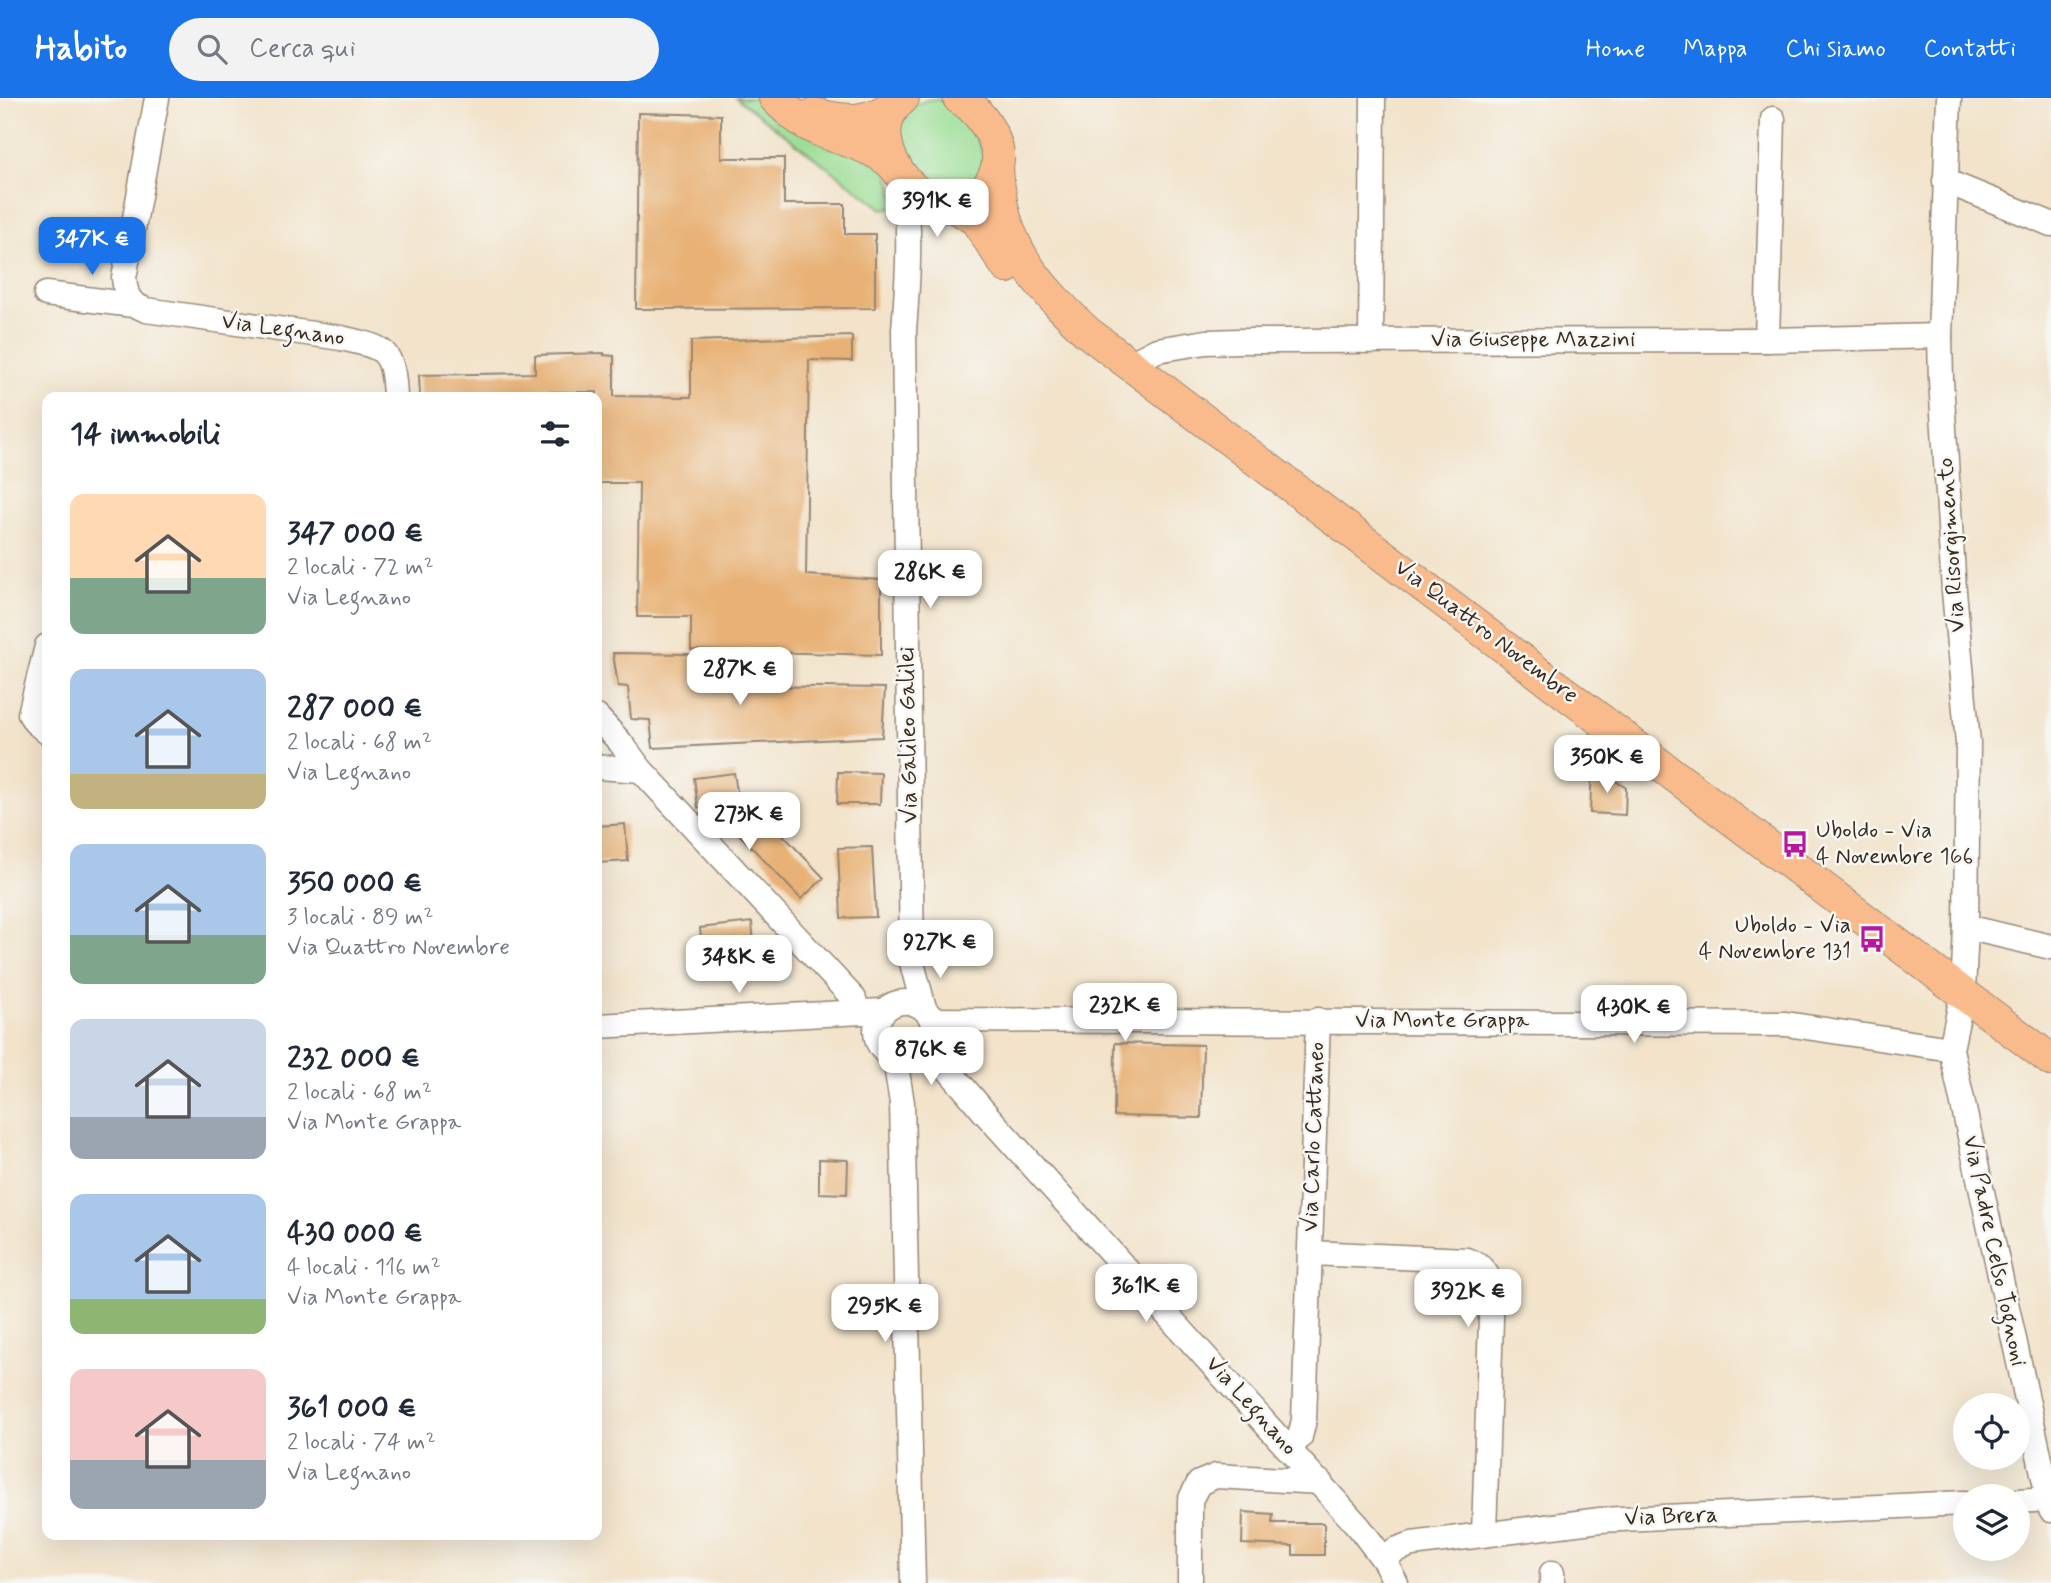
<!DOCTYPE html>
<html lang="it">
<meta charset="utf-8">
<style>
:root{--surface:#fff;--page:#f2f2f3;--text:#1f2937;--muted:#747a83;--accent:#1a73e8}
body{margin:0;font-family:Mynerve,sans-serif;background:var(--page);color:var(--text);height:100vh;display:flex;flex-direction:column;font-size:26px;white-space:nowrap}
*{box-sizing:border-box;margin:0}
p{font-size:23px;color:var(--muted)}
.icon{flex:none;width:38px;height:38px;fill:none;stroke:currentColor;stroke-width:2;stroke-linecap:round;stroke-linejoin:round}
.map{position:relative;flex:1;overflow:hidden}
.drawer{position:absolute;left:42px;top:294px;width:560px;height:1148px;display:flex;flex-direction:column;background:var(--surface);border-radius:14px;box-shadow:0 7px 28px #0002}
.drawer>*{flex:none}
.buttons{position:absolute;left:1953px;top:1295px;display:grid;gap:14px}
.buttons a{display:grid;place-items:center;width:77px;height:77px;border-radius:50%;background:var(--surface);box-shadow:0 7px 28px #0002;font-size:35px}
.price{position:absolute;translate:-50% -60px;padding:0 16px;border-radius:14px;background:#fff;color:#222;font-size:23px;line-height:46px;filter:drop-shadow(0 2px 4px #0008)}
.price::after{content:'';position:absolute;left:50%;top:42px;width:21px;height:16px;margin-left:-10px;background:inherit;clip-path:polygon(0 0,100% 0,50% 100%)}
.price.active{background:var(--accent);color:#fff}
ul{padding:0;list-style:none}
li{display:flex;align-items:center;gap:21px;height:175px;padding:0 28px}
li span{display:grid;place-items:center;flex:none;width:196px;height:140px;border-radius:14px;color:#555}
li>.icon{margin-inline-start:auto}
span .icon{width:84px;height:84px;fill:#fffc;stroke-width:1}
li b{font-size:30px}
h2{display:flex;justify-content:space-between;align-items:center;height:84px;padding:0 28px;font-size:30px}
header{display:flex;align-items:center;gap:42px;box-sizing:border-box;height:98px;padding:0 35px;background:var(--accent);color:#fff}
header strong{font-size:33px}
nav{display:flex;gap:38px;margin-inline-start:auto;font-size:24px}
.search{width:490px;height:63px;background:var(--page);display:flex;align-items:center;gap:18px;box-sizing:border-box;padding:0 24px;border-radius:38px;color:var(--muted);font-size:26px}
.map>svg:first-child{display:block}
.green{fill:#9bde95;stroke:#6b845a;stroke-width:2}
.building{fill:#e8b277}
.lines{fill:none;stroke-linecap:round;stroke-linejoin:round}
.minor-casing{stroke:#968674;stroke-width:27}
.major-casing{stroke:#968674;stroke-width:34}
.minor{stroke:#fff;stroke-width:24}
.major{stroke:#fabb8c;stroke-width:32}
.labels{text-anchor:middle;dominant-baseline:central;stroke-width:5;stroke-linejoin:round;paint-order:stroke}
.street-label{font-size:23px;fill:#3b2a1e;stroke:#f6f6f2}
.poi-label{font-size:23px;fill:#3b2a1e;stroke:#f6f6f2;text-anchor:start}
</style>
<header>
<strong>Habito</strong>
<div class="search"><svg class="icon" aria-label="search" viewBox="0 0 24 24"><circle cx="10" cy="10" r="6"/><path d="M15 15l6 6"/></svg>Cerca qui</div>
<nav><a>Home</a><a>Mappa</a><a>Chi siamo</a><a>Contatti</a></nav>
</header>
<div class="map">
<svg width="2051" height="1485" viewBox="0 0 2051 1485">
<rect width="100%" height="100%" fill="#f6f6f2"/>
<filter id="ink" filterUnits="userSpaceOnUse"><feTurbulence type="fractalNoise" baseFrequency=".0143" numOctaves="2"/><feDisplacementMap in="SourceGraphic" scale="14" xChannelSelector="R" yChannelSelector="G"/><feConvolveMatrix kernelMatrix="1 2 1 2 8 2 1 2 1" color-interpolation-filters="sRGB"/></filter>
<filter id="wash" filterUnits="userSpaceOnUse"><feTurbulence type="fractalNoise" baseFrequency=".00686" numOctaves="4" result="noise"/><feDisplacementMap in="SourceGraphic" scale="28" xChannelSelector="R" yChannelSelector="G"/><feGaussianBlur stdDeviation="1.57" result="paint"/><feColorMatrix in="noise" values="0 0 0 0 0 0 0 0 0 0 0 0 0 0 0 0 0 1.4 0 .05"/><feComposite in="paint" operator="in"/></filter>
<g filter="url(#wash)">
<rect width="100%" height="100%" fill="#f2e3ca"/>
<!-- green -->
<g class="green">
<path d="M736 0H755L767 11 886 70 898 108 883 111Z"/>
<path d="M936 1C964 9 982 43 986 70L960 97 924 83 902 51 898 31 910 9 927 2Z"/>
</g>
<g id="blocks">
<!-- building -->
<g class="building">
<path d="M638 15 721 17V60H784V106H845V136H875V210L636 211Z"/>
<path d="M852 238V263L809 262 806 477 881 482V557L691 552V519H637L639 385H597V294H513V299H420L419 277 535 275V257L604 255V257L614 258V298L691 299V243Z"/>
<path d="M613 555 691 556 694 587 885 590 882 639 653 650 650 622 631 621 628 589 618 588Z"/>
<path d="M1592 667 1626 690 1625 717 1590 715Z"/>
<path d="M838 674 881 675 880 706H837Z"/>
<path d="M734 675 739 705 698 710 694 680Z"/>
<path d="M763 716 824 780 801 801 740 737Z"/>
<path d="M625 726 628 763 597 765V728Z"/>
<path d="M872 749 876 819 841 820 838 750Z"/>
<path d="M752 824 755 857 703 862 700 830Z"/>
<path d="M1115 945 1203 947 1201 1020 1114 1018Z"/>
<path d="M819 1061 848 1062 847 1096 819 1095Z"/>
<path d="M1243 1414 1273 1416 1272 1425H1324V1457H1293V1448L1242 1446Z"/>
</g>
</g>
</g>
<g filter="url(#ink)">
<use href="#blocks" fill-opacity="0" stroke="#968674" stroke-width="2"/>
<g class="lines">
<defs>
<g id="minor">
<path d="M157 0 124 180C126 199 129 205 146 212L341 240C386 250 393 251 395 299"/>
<path d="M1949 0 1940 238 1941 282 1954 493 1968 645 1966 829 1963 894 1951 951 2051 1412"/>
<path d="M904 80C911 131 908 181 904 232L912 865 924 910"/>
<path d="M1945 83 2051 126"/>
<path d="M46 196 133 207"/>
<path d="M1371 242 1373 0"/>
<path d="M1767 242 1773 21"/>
<path d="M1130 266 1157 252 1206 244 1239 243 1767 242 1940 238"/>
<path d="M47 548 30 616 35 624 47 634"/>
<path d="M597 619 620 644 641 672 854 901 857 913"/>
<path d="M597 669 641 672"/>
<path d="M1966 829 2051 849"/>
<circle cx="905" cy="933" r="29"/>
<path d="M932 922 1786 926 1951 951"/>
<path d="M597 928 882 913"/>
<path d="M929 949 986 1016 1359 1429 1384 1462 1396 1485"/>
<path d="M895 961 902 1005 913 1485"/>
<path d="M1310 1155 1467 1162C1482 1167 1489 1176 1492 1191L1484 1435"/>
<path d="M1290 1350 1300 1339 1304 1322 1318 922"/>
<path d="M2018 1403 2048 1401"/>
<path d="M1384 1462 1395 1452 1412 1446 1600 1422 1965 1405"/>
<path d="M1190 1485V1402L1199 1385 1216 1378 1320 1384"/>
<path d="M1552 1485V1475"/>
</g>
<g id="major">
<path d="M775 0C787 12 799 23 814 30 843 44 875 46 897 71"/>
<path d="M903 0C846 42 941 151 986 91 994 81 999 68 998 56 995 35 977 10 959 0"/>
<path d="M814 16C847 25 870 26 898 4"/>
<path d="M997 70C1001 148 1034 183 1087 234L2051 962"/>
<path d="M955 108 976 122 1007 169"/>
</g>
</defs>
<!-- minor casing -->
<use href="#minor" class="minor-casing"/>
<!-- major casing -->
<use href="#major" class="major-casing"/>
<!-- minor -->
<use href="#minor" class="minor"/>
<!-- major -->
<use href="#major" class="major"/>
</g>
</g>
<!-- icons -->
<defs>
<symbol id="bus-bare" viewBox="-9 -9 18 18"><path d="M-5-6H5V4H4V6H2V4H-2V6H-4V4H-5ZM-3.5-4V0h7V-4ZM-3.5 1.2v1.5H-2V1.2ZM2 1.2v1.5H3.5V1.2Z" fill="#b5179e" stroke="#f6f6f2" stroke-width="2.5" paint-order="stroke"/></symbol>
</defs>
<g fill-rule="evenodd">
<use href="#bus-bare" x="1776" y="727" width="38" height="38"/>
<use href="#bus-bare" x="1853" y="822" width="38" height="38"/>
</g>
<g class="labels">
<!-- street labels -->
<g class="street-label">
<text transform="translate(283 232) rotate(8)">Via Legnano</text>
<text x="1533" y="242">Via Giuseppe Mazzini</text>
<text transform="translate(1952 447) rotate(-94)">Via Risorgimento</text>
<text transform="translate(1486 534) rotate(37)">Via Quattro Novembre</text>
<text transform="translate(909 637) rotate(-91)">Via Galileo Galilei</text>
<text x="1442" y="923">Via Monte Grappa</text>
<text transform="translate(1314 1039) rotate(-88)">Via Carlo Cattaneo</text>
<text transform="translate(1994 1153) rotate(78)">Via Padre Celso Tognoni</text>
<text transform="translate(1251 1308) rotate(48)">Via Legnano</text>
<text transform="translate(1671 1419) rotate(-2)">Via Brera</text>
</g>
<!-- poi labels -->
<g class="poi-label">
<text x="1816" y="733">Uboldo - Via<tspan x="1816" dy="26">4 Novembre 166</tspan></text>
<text x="1851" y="828" text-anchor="end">Uboldo - Via<tspan x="1851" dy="26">4 Novembre 131</tspan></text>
</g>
</g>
</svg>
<div class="buttons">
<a><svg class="icon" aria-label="locate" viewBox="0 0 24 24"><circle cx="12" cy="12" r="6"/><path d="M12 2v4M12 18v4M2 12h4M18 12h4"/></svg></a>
<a><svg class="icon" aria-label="layers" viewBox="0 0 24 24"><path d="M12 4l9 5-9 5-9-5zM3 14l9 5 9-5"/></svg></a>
</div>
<b class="price" style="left:937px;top:141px">391K €</b>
<b class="price active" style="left:92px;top:179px">347K €</b>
<b class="price" style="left:930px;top:512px">286K €</b>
<b class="price" style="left:740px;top:609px">287K €</b>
<b class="price" style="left:1607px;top:697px">350K €</b>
<b class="price" style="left:749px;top:754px">273K €</b>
<b class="price" style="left:940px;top:882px">927K €</b>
<b class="price" style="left:739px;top:897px">348K €</b>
<b class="price" style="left:1125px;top:945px">232K €</b>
<b class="price" style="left:1634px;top:947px">430K €</b>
<b class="price" style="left:931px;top:989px">876K €</b>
<b class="price" style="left:1146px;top:1226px">361K €</b>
<b class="price" style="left:1468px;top:1231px">392K €</b>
<b class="price" style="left:885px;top:1246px">295K €</b>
<section class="drawer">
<h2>14 immobili<svg class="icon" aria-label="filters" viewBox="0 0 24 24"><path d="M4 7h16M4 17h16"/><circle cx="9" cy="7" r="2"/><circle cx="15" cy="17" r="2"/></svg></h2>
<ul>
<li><span style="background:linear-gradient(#ffd9b3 60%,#7fa58c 0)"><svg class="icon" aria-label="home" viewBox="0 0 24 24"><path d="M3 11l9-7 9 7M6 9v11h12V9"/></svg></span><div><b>347 000 €</b><p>2 locali · 72 m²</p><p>Via Legnano</p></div></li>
<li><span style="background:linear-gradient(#a9c7e8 75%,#c2b280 0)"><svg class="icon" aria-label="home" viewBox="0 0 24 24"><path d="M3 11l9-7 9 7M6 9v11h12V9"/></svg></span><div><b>287 000 €</b><p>2 locali · 68 m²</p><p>Via Legnano</p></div></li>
<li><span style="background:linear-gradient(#a9c7e8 65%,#7fa58c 0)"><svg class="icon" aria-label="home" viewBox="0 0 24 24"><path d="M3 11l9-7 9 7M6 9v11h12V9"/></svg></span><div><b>350 000 €</b><p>3 locali · 89 m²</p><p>Via Quattro Novembre</p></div></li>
<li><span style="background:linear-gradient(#c9d6e8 70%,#9aa5b1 0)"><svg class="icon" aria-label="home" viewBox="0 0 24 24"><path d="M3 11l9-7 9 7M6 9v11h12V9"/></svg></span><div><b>232 000 €</b><p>2 locali · 68 m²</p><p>Via Monte Grappa</p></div></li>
<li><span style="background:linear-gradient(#a9c7e8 75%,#8fb573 0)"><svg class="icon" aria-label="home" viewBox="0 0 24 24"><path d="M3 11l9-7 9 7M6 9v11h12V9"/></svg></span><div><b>430 000 €</b><p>4 locali · 116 m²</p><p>Via Monte Grappa</p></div></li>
<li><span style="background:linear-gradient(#f6c9c9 65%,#9aa5b1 0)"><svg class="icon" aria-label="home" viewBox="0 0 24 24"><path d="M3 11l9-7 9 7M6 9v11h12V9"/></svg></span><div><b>361 000 €</b><p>2 locali · 74 m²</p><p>Via Legnano</p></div></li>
</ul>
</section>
</div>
